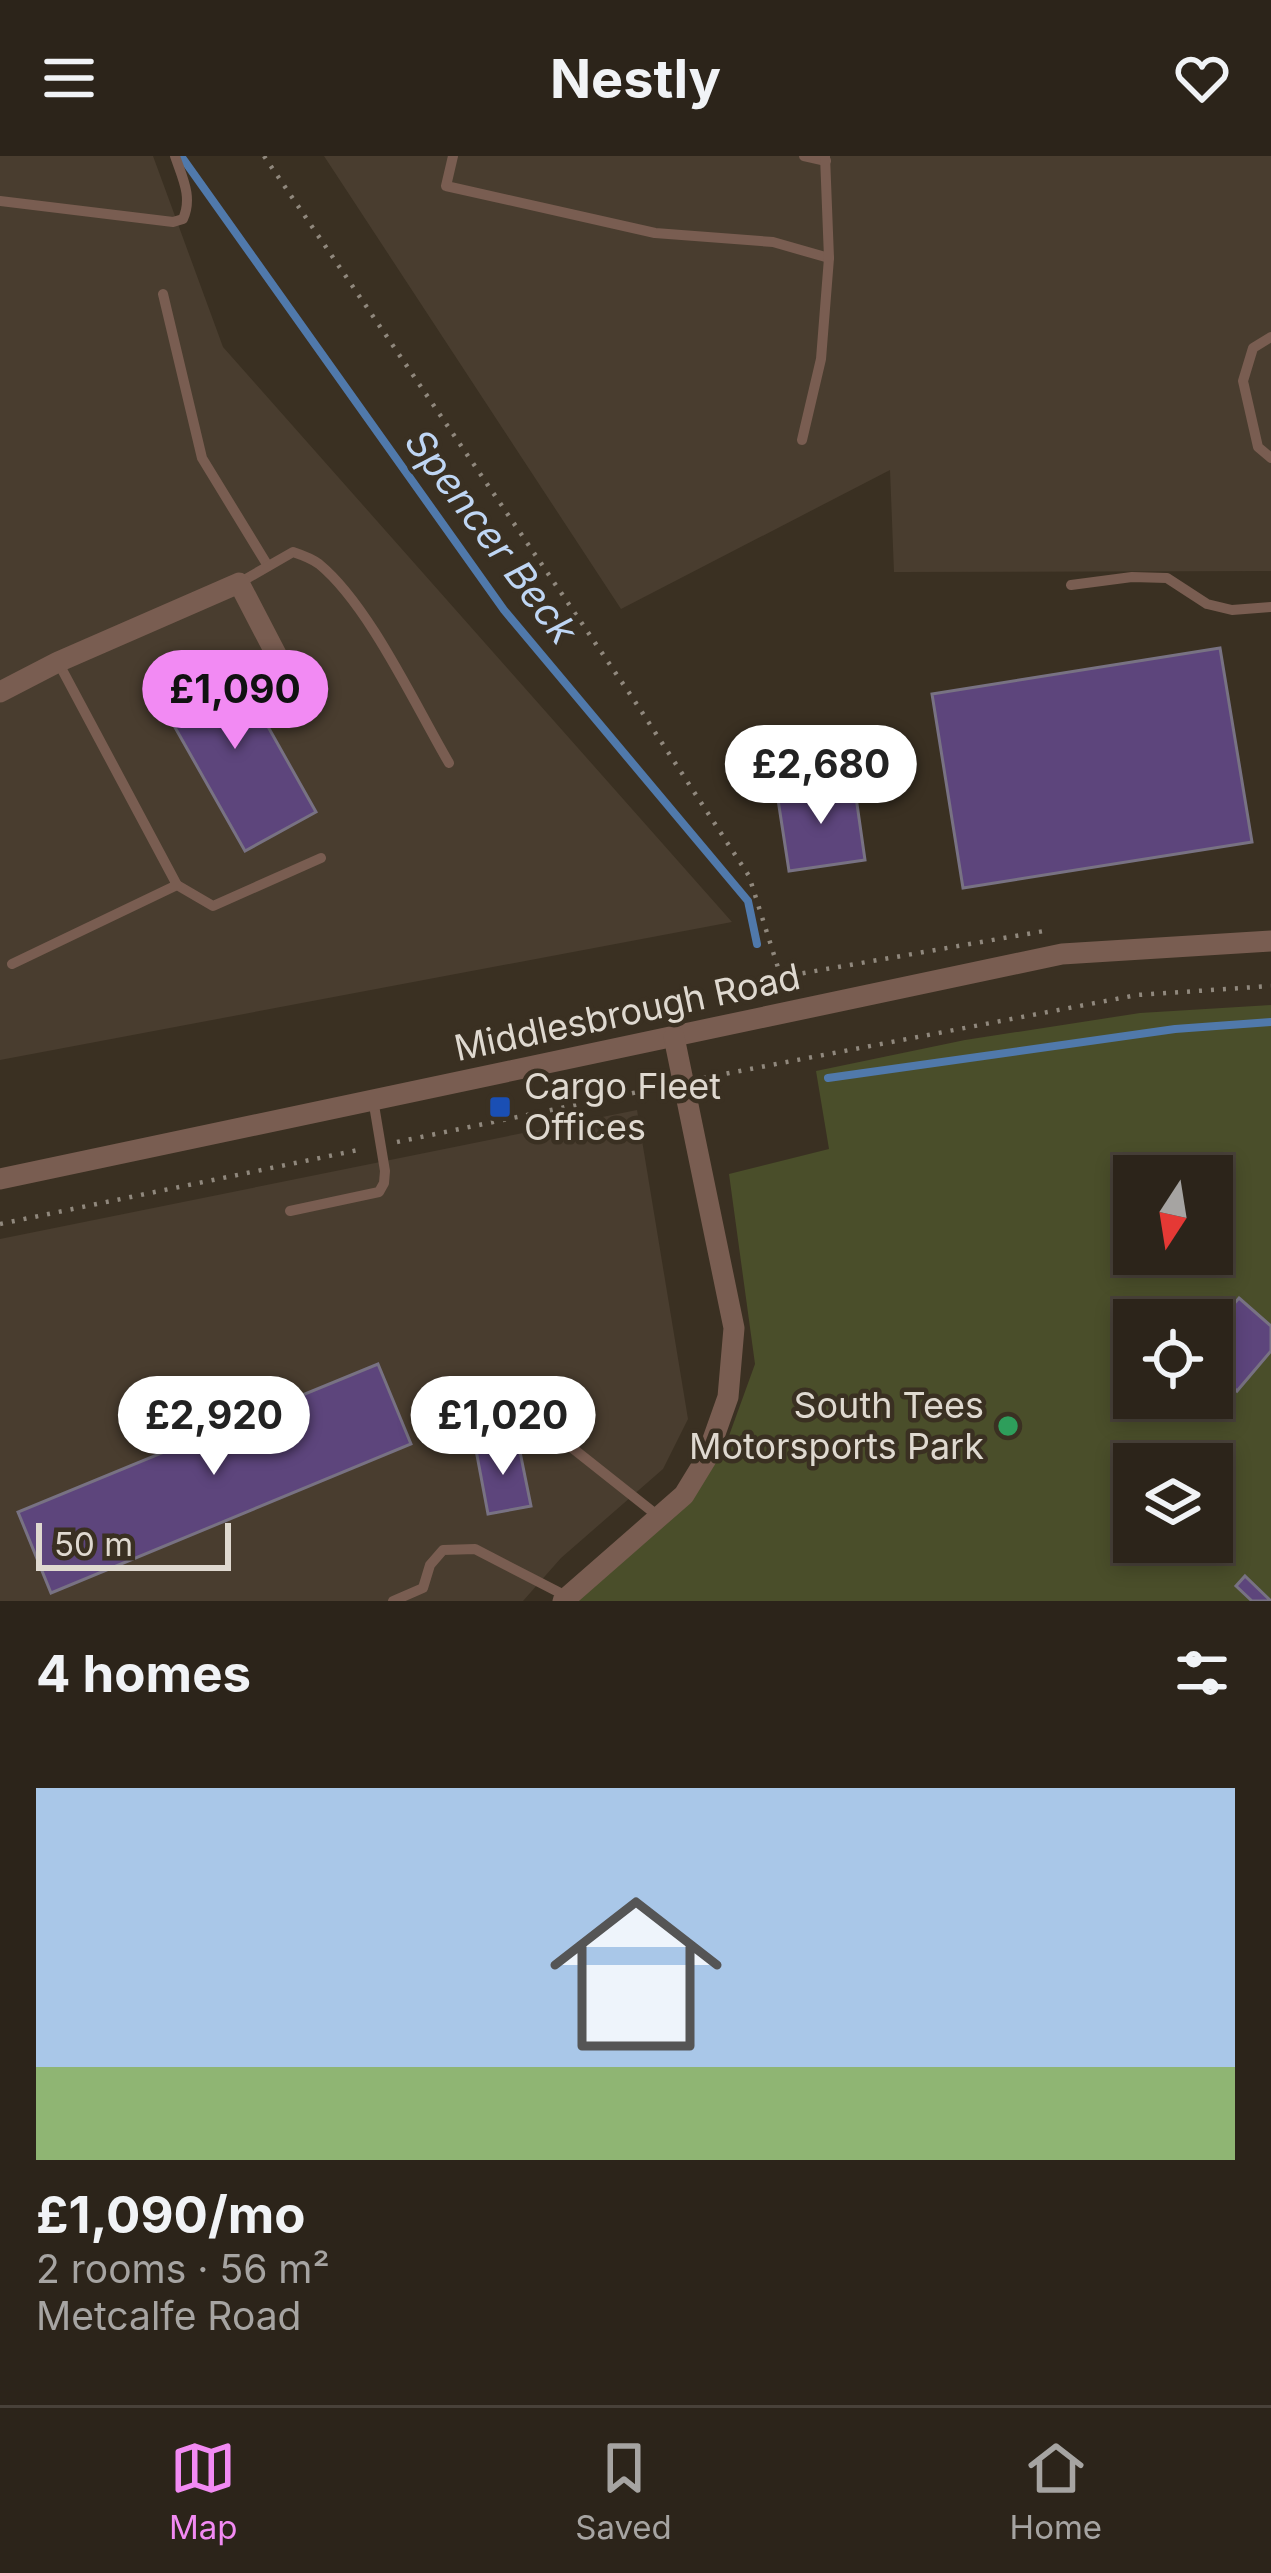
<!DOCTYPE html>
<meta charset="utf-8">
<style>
:root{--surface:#2c241a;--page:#383027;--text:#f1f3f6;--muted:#a6a4a2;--line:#484139;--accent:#f28af3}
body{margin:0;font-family:Inter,sans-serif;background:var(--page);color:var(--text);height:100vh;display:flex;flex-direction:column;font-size:45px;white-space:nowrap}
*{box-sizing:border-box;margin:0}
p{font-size:39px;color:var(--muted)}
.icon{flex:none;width:66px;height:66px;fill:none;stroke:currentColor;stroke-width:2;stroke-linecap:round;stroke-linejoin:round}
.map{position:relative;height:1445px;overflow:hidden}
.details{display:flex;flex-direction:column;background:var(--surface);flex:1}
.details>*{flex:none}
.needle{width:78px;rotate:192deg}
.controls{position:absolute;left:1113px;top:999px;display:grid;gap:24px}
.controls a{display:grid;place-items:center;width:120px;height:120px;border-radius:0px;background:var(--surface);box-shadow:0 6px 18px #0003,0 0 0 3px var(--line);font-size:60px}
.scale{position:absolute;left:36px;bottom:30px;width:195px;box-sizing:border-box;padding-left:12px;border:6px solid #dfd9d0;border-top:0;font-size:33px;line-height:42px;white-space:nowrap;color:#dfd9d0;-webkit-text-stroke:9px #3a3022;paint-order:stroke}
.price{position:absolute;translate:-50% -102px;padding:0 27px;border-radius:42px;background:#fff;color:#222;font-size:39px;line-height:78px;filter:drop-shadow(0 3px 6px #0008)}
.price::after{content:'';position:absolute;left:50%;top:72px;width:36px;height:27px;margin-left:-18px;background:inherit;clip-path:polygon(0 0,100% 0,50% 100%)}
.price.selected{background:var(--accent);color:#111}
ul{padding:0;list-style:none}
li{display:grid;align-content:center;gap:24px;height:636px;padding:0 36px}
li span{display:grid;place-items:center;height:372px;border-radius:0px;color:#555}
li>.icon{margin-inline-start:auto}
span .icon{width:216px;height:216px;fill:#fffc;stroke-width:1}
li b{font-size:51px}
h2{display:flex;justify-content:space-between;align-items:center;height:144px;padding:0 36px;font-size:51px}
header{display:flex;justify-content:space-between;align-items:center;height:156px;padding:0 36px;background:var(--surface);font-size:54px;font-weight:700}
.menu{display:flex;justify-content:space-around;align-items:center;height:168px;border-top:3px solid var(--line);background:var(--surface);font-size:33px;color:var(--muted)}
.menu a{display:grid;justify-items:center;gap:6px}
.menu .selected{color:var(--accent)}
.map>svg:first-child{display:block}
.industrial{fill:#493d2f}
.green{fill:#4a4e2a;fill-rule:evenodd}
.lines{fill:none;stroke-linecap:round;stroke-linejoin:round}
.stream{stroke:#5079ab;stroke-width:8}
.building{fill:#5d457c;stroke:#787283;stroke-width:3}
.path{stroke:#90887d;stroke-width:4.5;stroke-dasharray:3 9;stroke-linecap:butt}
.service{stroke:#795d51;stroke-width:10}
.minor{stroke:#795d51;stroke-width:21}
.transit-dot{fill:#1a4fb4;stroke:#3a3022;stroke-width:4.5}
.leisure-dot{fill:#2e9e5b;stroke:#3a3022;stroke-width:4.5}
.labels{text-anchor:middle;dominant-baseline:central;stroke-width:9;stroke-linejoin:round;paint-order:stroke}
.street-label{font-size:36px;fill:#dfd9d0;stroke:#3a3022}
.poi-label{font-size:36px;fill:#dfd9d0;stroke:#3a3022;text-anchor:start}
.water-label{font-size:39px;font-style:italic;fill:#bfd6f4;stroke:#3a3022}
</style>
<header><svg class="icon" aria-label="menu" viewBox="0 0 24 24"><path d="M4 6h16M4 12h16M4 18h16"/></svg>Nestly<svg class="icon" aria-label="heart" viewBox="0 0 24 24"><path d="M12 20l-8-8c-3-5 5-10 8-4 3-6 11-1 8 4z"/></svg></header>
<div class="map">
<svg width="1271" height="1445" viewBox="0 0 1271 1445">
<rect width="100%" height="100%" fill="#3a3022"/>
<!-- industrial -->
<g class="industrial">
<path d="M0 0H153L223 191 732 766 0 904Z"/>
<path d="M324 0H1271V415L894 416 890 314 621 453Z"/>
<path d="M637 954 688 1263 663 1313 561 1402 523 1445H0V1083Z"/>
</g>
<!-- green -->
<path class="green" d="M1271 849V1445H566L726 1288 755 1208 729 1018 829 993 816 915 965 884 1140 857ZM1134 1020H1212V1098H1134ZM1134 1164H1212V1242H1134ZM1134 1308H1212V1386H1134Z"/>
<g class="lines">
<!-- stream -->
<g class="stream">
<path d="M181 0 504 454 748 745 757 788"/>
<path d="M828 922 1175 873 1271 866"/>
</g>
</g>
<!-- building -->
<g class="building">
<path d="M1220 492 1252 686 963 732 932 538Z"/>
<path d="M226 496 316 656 245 695 155 536Z"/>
<path d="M854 627 865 704 789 715 777 637Z"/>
<path d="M1239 1142 1271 1170V1195L1237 1235 1212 1213V1173Z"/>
<path d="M378 1208 411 1288 51 1437 18 1356Z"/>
<path d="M518 1286 531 1350 488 1358 476 1294Z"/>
<path d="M1245 1420 1271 1445H1252L1236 1430Z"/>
</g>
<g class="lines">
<!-- path -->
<g class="path">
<path d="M264 0 634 544 749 720 781 821 1044 775"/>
<path d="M703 922 1137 839 1271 830"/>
<path d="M397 986 662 931"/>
<path d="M0 1068 363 993"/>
</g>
<!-- service -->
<g class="service">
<path d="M453 0 446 30 655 77 773 86 829 102"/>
<path d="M804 0 826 5"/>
<path d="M0 45 173 66 183 63C193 41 182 21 175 0"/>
<path d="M163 138 202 302 268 410"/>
<path d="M1271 181 1253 192 1243 225 1258 291 1271 302"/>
<path d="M802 284 821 203 829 102 825 0"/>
<path d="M239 427 293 396C302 399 311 402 319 408 369 449 415 549 449 607"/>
<path d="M1071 429 1132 421 1167 422 1207 448 1232 454 1271 451"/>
<path d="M177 729 213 750 321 702"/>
<path d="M12 808 177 729 58 506"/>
<path d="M290 1055 379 1036 384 1027 385 1015 373 943"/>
<path d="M537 1264 658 1360"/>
<path d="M393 1445 423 1432 430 1409 443 1394 475 1393 568 1441"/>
</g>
<!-- minor -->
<g class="minor">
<path d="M0 536 58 506 239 427 277 500"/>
<path d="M0 1023 1062 798 1271 785"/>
<path d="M563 1445 684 1339 706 1303 728 1241 734 1172 674 881"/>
</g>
</g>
<!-- markers -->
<rect class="transit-dot" x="488" y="939" width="24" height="24" rx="6"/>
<circle class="leisure-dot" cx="1008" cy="1270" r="12"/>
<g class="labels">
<!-- street labels -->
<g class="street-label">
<text transform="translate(627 856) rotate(-12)">Middlesbrough Road</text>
</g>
<!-- poi labels -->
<g class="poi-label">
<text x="524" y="930">Cargo Fleet<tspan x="524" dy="41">Offices</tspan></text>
<text x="984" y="1249" text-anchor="end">South Tees<tspan x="984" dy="41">Motorsports Park</tspan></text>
</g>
<!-- water labels -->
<g class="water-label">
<text transform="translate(492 380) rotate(53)">Spencer Beck</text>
</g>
</g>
</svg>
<div class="controls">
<a><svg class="needle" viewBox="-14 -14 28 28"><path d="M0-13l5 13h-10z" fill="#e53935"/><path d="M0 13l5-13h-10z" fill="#a6a4a2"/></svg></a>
<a><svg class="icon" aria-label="locate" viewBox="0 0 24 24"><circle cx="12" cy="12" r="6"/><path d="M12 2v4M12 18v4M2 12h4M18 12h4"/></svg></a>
<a><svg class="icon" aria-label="layers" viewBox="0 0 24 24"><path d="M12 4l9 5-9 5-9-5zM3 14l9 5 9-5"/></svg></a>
</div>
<div class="scale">50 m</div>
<b class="price selected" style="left:235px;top:596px">£1,090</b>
<b class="price" style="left:821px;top:671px">£2,680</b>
<b class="price" style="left:214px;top:1322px">£2,920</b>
<b class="price" style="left:503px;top:1322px">£1,020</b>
</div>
<section class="details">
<h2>4 homes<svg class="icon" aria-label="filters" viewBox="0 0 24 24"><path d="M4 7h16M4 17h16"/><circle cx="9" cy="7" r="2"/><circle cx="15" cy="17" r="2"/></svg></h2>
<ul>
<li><span style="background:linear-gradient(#a9c7e8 75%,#8fb573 0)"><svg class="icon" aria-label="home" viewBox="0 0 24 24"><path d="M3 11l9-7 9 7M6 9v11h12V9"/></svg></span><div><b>£1,090/mo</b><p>2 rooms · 56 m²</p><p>Metcalfe Road</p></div></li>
</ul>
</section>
<nav class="menu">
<a class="selected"><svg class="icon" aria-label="map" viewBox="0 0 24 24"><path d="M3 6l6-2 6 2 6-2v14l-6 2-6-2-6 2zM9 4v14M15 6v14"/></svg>Map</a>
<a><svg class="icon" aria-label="saved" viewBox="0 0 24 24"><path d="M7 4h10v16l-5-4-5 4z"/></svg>Saved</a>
<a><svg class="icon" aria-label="home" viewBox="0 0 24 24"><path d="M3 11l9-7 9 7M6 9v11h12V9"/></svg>Home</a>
</nav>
